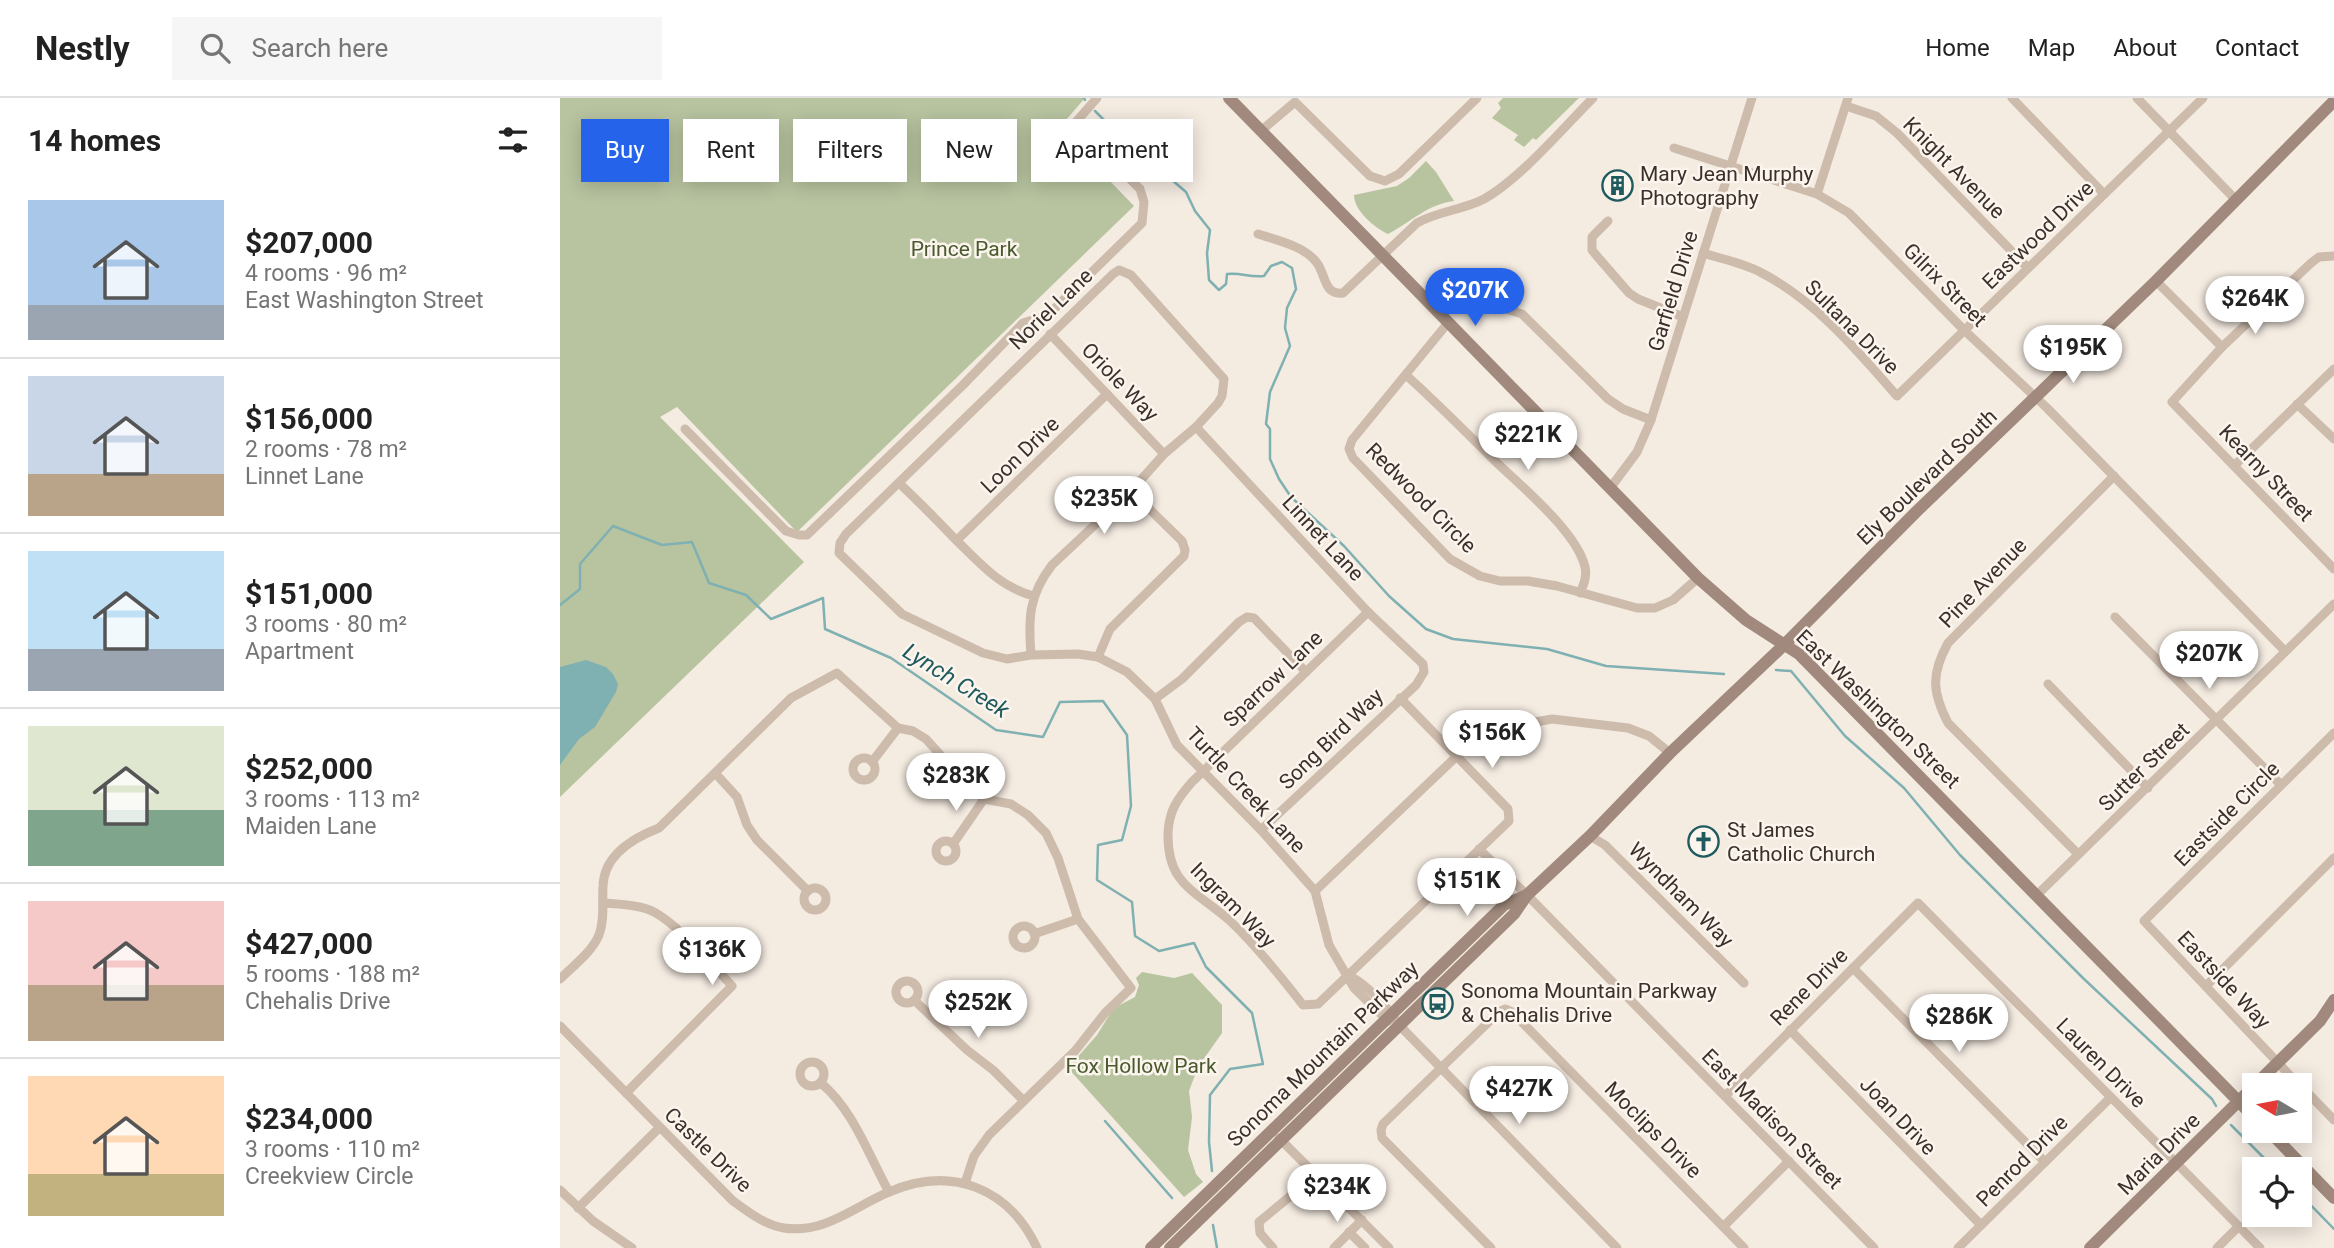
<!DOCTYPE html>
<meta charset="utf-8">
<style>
:root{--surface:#fff;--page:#f6f6f6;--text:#222;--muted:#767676;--line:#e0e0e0;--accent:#2563eb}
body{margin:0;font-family:Roboto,sans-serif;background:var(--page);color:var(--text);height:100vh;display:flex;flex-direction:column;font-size:26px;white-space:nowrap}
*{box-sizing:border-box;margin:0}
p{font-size:23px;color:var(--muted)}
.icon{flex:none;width:38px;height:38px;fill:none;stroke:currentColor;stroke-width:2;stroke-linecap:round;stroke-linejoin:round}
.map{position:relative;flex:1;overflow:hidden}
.side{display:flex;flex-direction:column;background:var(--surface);width:560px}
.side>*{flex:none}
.guide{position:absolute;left:21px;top:21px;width:665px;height:63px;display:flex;gap:14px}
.needle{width:46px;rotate:280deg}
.tools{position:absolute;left:1682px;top:975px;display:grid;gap:14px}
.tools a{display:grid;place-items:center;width:70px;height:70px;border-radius:0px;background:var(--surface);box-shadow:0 4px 18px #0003;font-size:35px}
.price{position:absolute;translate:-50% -60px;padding:0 16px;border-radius:24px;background:#fff;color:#222;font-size:23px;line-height:46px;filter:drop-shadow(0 2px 4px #0008)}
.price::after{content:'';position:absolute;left:50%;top:42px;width:21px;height:16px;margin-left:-10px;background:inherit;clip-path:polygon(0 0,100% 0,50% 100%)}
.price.selected{background:var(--accent);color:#fff}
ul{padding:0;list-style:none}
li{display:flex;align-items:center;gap:21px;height:175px;padding:0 28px}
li+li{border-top:2px solid var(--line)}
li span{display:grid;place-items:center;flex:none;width:196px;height:140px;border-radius:0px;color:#555}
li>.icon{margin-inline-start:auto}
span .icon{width:84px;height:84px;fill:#fffc;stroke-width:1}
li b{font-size:30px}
h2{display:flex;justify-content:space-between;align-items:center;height:84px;padding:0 28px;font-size:30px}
.chip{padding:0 24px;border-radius:0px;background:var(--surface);box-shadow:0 4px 18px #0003;font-size:24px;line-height:63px}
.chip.selected{background:var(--accent);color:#fff}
header{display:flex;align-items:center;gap:42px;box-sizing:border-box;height:98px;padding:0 35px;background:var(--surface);border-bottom:2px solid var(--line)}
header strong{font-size:33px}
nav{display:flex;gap:38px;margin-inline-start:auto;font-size:24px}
.search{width:490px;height:63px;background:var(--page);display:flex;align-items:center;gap:18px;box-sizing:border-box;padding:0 24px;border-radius:0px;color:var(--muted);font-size:26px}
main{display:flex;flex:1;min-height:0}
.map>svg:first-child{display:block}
.green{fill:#b8c4a0}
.water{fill:#7fb0b2}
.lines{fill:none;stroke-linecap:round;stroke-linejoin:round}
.stream{stroke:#7fb0b2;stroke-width:2.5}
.street{stroke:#cdbbac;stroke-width:9}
.secondary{stroke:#a18a7d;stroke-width:12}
.labels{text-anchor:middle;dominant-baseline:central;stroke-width:5;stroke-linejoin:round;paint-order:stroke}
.street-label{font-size:21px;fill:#3b302b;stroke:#fbf5ee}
.poi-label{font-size:21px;fill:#3b302b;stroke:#fbf5ee;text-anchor:start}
.park-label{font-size:21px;fill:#4a5a2e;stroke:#fbf5ee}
.water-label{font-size:23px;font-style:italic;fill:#1f5a5e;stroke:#fbf5ee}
</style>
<header>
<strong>Nestly</strong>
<div class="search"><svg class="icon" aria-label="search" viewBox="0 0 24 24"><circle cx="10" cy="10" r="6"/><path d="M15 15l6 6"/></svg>Search here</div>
<nav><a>Home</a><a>Map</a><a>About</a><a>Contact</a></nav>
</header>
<main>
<section class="side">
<h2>14 homes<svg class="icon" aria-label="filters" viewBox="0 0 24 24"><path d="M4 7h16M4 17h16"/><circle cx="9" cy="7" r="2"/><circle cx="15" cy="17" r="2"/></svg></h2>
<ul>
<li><span style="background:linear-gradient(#a9c7e8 75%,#9aa5b1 0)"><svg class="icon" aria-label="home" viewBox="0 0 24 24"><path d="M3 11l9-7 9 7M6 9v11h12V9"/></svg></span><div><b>$207,000</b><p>4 rooms · 96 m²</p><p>East Washington Street</p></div></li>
<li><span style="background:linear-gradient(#c9d6e8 70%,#b9a48a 0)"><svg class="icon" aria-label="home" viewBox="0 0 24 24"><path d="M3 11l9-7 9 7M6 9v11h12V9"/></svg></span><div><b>$156,000</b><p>2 rooms · 78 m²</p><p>Linnet Lane</p></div></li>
<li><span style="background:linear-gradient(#bfe0f5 70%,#9aa5b1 0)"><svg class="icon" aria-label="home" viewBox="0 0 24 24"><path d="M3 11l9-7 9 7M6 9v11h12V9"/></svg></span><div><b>$151,000</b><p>3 rooms · 80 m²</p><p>Apartment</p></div></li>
<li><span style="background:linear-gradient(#dfe7d0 60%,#7fa58c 0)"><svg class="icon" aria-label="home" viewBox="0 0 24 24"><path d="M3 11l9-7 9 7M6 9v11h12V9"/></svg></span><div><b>$252,000</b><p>3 rooms · 113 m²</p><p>Maiden Lane</p></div></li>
<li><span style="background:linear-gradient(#f6c9c9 60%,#b9a48a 0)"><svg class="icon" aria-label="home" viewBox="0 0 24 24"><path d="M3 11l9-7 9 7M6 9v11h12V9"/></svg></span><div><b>$427,000</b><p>5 rooms · 188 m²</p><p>Chehalis Drive</p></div></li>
<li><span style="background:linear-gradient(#ffd9b3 70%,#c2b280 0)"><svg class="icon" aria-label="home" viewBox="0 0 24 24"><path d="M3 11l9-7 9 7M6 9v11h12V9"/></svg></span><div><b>$234,000</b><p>3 rooms · 110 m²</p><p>Creekview Circle</p></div></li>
</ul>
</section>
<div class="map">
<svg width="1774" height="1150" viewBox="0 0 1774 1150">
<rect width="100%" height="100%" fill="#f4ebe1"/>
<!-- green -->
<g class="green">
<path d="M0 0H525L499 30 574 108 237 434 117 309 100 319 244 464 0 699Z"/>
<path d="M943 0H1019L976 42 973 40 964 49 954 42 958 37 932 20 941 10 938 5Z"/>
<path d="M866 63 876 74 894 103C868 106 851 124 828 136 815 130 794 113 794 97L837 88 849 80Z"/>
<path d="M582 874 614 880 632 875 662 907V935L638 969 629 993 632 1019 628 1052 636 1076 643 1084 624 1099 508 970 537 937 550 916 558 908 575 899 579 887 576 880Z"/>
</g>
<!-- water -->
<path class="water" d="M26 562 46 569 53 576 58 586 56 594 35 629 19 641 0 667V569Z"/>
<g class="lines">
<!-- stream -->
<g class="stream">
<path d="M524 0 525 2"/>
<path d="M535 13 567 45C587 45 599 42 615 56L612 82 626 94 635 113 650 132 647 155 649 182 659 192 666 186 667 176C680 174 690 180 704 178L711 168 722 164 732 170 736 191 727 210 725 230 730 248 710 294 706 326 710 331V361L719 381 731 399 784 448 829 498 866 531 893 541 987 551 1046 568 1164 576"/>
<path d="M0 507 20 491V466L53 428 102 447 132 444 149 485 186 497 211 521 263 500 265 531 331 560 436 632 483 639 500 604 543 603 567 637 571 708 562 742 538 747 537 782 572 804 575 838 599 853 634 845 646 869 692 915 703 966 670 971 650 997 649 1044 652 1073"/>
<path d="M1216 572 1231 573 1285 638 1344 690 1400 757 1524 881 1652 1001 1656 1008"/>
<path d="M545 1023 612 1100"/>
<path d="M1671 1027 1715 1071"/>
<path d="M1740 1096 1774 1131"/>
<path d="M653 1127 657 1150"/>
</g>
<!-- street -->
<g class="street">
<path d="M1452 0 1544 96"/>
<path d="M1577 0 1675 101"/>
<path d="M1286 8 1316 18 1337 35 1468 170"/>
<path d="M702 32 735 4 810 78 825 83 839 76 917 0"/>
<path d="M1114 50 1257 96 1289 115 1404 232 1487 310 1725 553"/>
<path d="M1257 96 1288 0"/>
<path d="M1048 123 1032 139V152L1036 157 1069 195 1078 201 1123 219"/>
<path d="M698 136C716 142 745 148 757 165 766 177 764 198 783 195L857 125C878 113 903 112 924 101 960 81 1003 30 1033 0"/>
<path d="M1143 155C1162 161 1183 165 1200 174 1255 202 1297 252 1337 298L1643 0"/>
<path d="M1774 158 1759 159 1751 165 1662 249 1612 304 1774 471"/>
<path d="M1596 183 1662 249"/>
<path d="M937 208 962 216 1048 301 1063 311 1091 322"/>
<path d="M887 226 792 342 789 351 793 360 890 461 920 478 940 483H968L997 488 1077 510H1095L1113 502 1138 480"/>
<path d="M490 236 604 356"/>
<path d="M846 277C877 305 906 334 935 363 961 388 1017 434 1025 469 1027 479 1024 486 1020 495"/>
<path d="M1737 306 1774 341"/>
<path d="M636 329 808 514 863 566 864 574 856 587 701 732"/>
<path d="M125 331 226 433 239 437H247L403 287 463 225 488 217 582 125 584 104 580 91 515 25 537 0"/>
<path d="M1675 367 1774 271"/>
<path d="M339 385C358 403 376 421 394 440 419 464 439 489 474 498"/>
<path d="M1051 389 1077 354 1091 322 1192 0"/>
<path d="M397 442 547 296"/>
<path d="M808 514 632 684C617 701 609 713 608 735 607 787 635 792 669 822 694 845 722 880 743 907L758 906 949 723 948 711 840 600"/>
<path d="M1555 519 1721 687"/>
<path d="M471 557C468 520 469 497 492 467L571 393 604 356 636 329 658 305 662 298 664 281 571 177 559 172 553 176 286 436 280 445 279 455 342 516 423 555 447 561 471 557 518 556 538 559 567 574 595 601 617 647 701 732 755 793 769 847 776 859 794 890 828 923"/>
<path d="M538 559 550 531 624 458 625 452 622 443 571 393"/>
<path d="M1488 586 1588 690"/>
<path d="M595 601 622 581 679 524 687 519 694 520 746 574"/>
<path d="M970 625 992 621 1068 630 1089 638 1110 655"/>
<circle cx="304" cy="671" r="11"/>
<path d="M312 664 338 630"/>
<path d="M156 676 177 699 187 727 197 742 248 793"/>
<path d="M1030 738 1045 747 1184 885"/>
<circle cx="386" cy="753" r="10"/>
<path d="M393 746 424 701"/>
<path d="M919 751 967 797 1314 1150"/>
<path d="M1518 756 1388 625C1372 594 1371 576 1388 545L1554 378"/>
<circle cx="255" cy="801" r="11"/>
<path d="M755 793 897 658"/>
<path d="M1477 797 1774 506"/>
<path d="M43 805C58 806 73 806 87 811 112 819 154 868 172 888L66 995"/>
<circle cx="464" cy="839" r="11"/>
<path d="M474 836 518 821"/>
<path d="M1293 870 1485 1064"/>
<path d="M790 878C809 889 827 908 839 927L1057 1150"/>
<path d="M0 881C13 868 32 854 39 837 45 821 42 804 43 788 44 757 73 740 99 730L231 600 277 575 338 630 353 633 366 641 403 682 424 701 451 706 468 717 486 735 498 760 518 821 571 890 545 915 515 953 429 1037 414 1058 405 1085"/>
<circle cx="347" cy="894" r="11"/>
<path d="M1646 888 1774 760"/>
<path d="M354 902 407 952 433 972 463 1002"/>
<path d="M0 928 173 1103C188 1114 205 1127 224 1130 265 1136 295 1108 329 1094 391 1067 449 1090 477 1150"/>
<path d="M1230 932 1421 1127"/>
<circle cx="252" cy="976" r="12"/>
<path d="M261 985C294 1013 308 1056 329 1094"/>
<path d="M1739 987 1584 823 1774 635"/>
<path d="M1740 987 1774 1022"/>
<path d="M1165 998 1358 805C1472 921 1587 1034 1700 1150"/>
<path d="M719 1040 829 1150"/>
<path d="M0 1092 33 1123 72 1150"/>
<path d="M18 1110 99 1030"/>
<path d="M1164 1128 1229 1063"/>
<path d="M789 1134 805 1150"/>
<path d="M713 1150 700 1135 699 1124 739 1091"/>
<path d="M774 1150 802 1122"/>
<path d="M931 1150 822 1040 821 1032 823 1026 939 914 945 911 952 914 1184 1150"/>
<path d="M1398 1150 1550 1000"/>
<path d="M1657 1150 1679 1128"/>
</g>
<!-- secondary -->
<g class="secondary">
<path d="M669 0 1138 480 1186 522 1239 556 1694 1019"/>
<path d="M1695 987 1760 923 1774 902"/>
<path d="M1708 1032 1774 1100"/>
<path d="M591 1150 944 807 967 797"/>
<path d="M610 1150 954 816 967 797 1030 738 1110 655 1225 546 1356 414 1596 183 1774 3"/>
<path d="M1530 1150 1694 988"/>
</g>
</g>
<!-- icons -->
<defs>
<symbol id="building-ring" viewBox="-11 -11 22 22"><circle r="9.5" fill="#fbf5ee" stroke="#1f5a5e" stroke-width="1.5"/><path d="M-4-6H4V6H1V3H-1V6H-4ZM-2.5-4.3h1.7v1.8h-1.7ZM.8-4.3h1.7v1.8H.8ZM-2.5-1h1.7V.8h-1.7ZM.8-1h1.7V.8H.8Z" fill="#1f5a5e"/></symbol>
<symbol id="church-ring" viewBox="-11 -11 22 22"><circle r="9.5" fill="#fbf5ee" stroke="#1f5a5e" stroke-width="1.5"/><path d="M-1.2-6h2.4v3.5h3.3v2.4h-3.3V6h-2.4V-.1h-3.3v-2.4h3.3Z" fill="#1f5a5e"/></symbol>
<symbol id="bus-ring" viewBox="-11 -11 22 22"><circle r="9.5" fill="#fbf5ee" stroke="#1f5a5e" stroke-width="1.5"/><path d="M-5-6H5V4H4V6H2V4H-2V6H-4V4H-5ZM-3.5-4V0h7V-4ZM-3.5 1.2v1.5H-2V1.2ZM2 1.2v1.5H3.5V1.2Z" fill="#1f5a5e"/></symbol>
</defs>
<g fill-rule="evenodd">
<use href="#building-ring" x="1040" y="70" width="35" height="35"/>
<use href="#church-ring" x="1126" y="726" width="35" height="35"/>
<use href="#bus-ring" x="860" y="888" width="35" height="35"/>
</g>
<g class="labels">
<!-- street labels -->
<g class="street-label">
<text transform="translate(1394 70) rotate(45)">Knight Avenue</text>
<text transform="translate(1478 137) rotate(-44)">Eastwood Drive</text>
<text transform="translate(1385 187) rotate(45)">Gilrix Street</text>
<text transform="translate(1113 193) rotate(-73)">Garfield Drive</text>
<text transform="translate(491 211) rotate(-44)">Noriel Lane</text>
<text transform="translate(1292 229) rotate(45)">Sultana Drive</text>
<text transform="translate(560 284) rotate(46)">Oriole Way</text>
<text transform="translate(460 357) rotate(-44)">Loon Drive</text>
<text transform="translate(1706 375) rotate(46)">Kearny Street</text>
<text transform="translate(1367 379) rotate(-44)">Ely Boulevard South</text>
<text transform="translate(861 400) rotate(45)">Redwood Circle</text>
<text transform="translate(763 440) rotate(47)">Linnet Lane</text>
<text transform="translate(1423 485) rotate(-46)">Pine Avenue</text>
<text transform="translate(713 581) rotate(-44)">Sparrow Lane</text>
<text transform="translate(1318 611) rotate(44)">East Washington Street</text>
<text transform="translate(771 641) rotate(-44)">Song Bird Way</text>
<text transform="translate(1584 669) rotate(-44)">Sutter Street</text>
<text transform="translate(686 692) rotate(47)">Turtle Creek Lane</text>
<text transform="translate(1667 716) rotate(-45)">Eastside Circle</text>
<text transform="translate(1121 797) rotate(45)">Wyndham Way</text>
<text transform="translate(673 807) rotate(45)">Ingram Way</text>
<text transform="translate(1664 882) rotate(47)">Eastside Way</text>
<text transform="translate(1249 889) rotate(-45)">Rene Drive</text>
<text transform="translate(763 956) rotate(-44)">Sonoma Mountain Parkway</text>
<text transform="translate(1541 965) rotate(45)">Lauren Drive</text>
<text transform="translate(1338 1018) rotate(46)">Joan Drive</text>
<text transform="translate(1212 1021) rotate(45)">East Madison Street</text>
<text transform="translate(1093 1032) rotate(45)">Moclips Drive</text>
<text transform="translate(148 1052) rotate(44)">Castle Drive</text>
<text transform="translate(1599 1056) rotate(-45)">Maria Drive</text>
<text transform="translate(1462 1063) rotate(-45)">Penrod Drive</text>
</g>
<!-- poi labels -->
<g class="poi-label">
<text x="1080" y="76">Mary Jean Murphy<tspan x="1080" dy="24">Photography</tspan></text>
<text x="1167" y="732">St James<tspan x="1167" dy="24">Catholic Church</tspan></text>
<text x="901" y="893">Sonoma Mountain Parkway<tspan x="901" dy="24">&amp; Chehalis Drive</tspan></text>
</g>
<!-- park labels -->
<g class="park-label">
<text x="404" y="151">Prince Park</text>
<text x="581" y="968">Fox Hollow Park</text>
</g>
<!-- water labels -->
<g class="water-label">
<text transform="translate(396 583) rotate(32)">Lynch Creek</text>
</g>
</g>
</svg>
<div class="tools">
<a><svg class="needle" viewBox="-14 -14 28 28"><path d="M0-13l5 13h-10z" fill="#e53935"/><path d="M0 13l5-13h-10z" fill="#767676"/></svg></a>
<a><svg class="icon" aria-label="locate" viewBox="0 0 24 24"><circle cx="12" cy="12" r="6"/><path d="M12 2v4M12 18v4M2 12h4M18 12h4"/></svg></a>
</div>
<b class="price selected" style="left:915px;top:230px">$207K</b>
<b class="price" style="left:1695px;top:238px">$264K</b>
<b class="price" style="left:1513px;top:287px">$195K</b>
<b class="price" style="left:968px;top:374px">$221K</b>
<b class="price" style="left:544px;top:438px">$235K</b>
<b class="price" style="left:1649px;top:593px">$207K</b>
<b class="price" style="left:932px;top:672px">$156K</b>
<b class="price" style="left:396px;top:715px">$283K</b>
<b class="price" style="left:907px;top:820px">$151K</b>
<b class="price" style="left:152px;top:889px">$136K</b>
<b class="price" style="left:418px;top:942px">$252K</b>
<b class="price" style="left:1399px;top:956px">$286K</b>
<b class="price" style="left:959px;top:1028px">$427K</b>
<b class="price" style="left:777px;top:1126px">$234K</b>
<div class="guide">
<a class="chip selected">Buy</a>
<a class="chip">Rent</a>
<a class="chip">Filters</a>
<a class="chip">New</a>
<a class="chip">Apartment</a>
</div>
</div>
</main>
